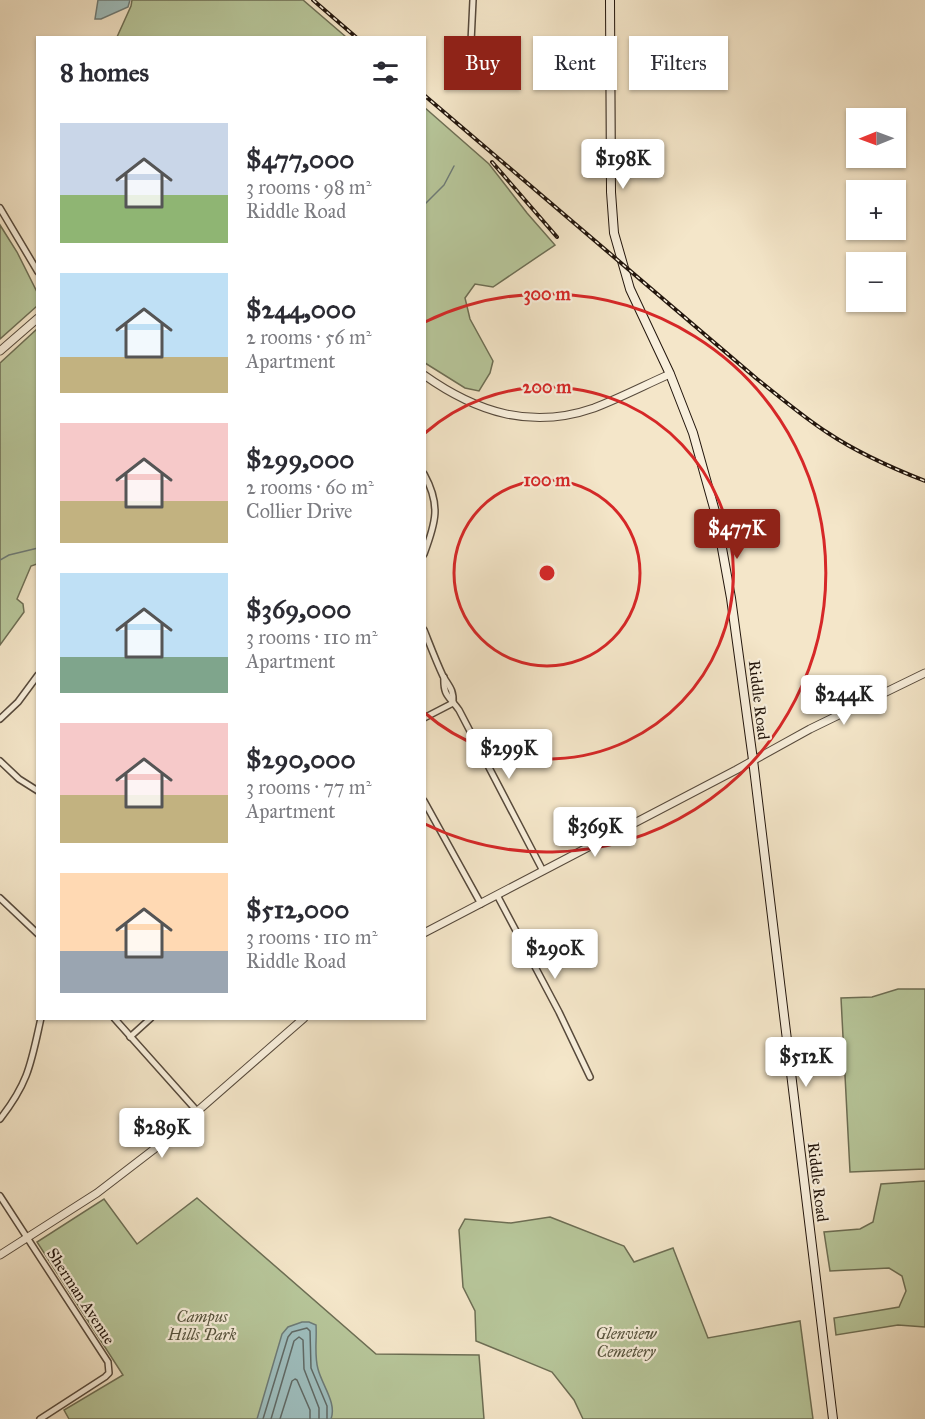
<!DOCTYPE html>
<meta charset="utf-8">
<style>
:root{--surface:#fff;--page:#f7f7f7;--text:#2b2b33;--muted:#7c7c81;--accent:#8f2418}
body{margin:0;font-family:"IM FELL Great Primer",serif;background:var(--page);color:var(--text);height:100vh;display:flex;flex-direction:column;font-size:22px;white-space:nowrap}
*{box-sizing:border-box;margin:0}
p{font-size:20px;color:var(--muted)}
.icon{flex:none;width:33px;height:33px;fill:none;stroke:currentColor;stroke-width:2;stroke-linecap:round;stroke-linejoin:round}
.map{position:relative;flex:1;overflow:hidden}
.side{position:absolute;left:36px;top:36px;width:390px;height:984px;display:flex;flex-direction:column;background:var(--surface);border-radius:0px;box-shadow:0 2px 4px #0004}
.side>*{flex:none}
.banner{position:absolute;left:444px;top:36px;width:390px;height:54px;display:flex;gap:12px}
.needle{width:39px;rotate:269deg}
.fabs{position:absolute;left:846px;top:108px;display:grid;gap:12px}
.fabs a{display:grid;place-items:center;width:60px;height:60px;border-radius:0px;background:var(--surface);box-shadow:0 2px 4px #0004;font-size:30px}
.price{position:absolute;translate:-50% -51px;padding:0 14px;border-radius:6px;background:#fff;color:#222;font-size:20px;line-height:39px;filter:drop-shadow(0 2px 3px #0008)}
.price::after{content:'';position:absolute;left:50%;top:36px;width:18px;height:14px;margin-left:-9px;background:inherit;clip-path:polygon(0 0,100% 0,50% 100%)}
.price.on{background:var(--accent);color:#fff}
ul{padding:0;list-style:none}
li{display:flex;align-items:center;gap:18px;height:150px;padding:0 24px}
li span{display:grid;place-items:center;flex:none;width:168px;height:120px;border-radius:0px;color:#555}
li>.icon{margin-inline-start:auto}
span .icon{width:72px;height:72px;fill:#fffc;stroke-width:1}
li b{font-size:26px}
h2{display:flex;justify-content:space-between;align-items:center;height:72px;padding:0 24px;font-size:26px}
.tag{padding:0 21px;border-radius:0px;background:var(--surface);box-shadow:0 2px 4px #0004;font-size:21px;line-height:54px}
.tag.on{background:var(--accent);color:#fff}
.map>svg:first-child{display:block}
.green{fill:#b7c69a;stroke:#6d6e54;stroke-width:1.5}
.water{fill:#9ebebe;stroke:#6d7b77;stroke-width:1.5}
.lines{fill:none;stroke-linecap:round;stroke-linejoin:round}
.shore{stroke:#606a66;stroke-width:1.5}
.stream{stroke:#6d7b77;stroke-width:1.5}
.minor-casing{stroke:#574a3c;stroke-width:8}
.tertiary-casing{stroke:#574a3c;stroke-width:9}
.secondary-casing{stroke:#23160d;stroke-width:10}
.minor{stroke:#f8efdc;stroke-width:5}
.tertiary{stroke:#f8efdc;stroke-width:7}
.secondary{stroke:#f8efdc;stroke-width:8}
.rail-casing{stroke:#23160d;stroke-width:4}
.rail{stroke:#f8efdc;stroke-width:1.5;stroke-dasharray:4.5;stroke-linecap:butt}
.ring{fill:none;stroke:#d62828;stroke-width:3}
.labels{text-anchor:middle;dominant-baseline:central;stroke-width:4.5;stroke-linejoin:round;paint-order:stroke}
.street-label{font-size:16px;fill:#23160d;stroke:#f8efdc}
.park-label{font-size:16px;font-style:italic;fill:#57543e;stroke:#f8efdc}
.centre{fill:#d62828;stroke:#f8efdc;stroke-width:3}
.ring-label{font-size:18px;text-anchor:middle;font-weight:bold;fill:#d62828;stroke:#f8efdc;stroke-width:4.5;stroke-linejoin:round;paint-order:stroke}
</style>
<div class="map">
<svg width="925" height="1419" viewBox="0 0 925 1419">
<rect width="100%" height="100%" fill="#f4e6c9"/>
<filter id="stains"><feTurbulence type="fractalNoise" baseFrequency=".00333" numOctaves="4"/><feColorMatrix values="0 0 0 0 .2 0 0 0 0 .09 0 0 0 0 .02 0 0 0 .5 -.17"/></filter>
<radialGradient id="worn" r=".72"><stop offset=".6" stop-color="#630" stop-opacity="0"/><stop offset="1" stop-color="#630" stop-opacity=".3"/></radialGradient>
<!-- green -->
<g class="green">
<path d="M132 0H303L346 37H117L131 6Z"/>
<path d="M424 107 489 164 527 213 555 245 493 287 475 284 465 298 470 319 493 361 490 373 479 391 465 388 425 363Z"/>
<path d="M0 225 17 252 37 292V306L0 339Z"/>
<path d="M37 329V564L31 566 17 599 23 604 24 612 0 645V363Z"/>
<path d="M898 989H925V1169L850 1172 841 998 872 997Z"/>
<path d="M925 1181V1327L898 1325 836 1335 834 1318 899 1307 906 1291 902 1276 889 1268 830 1271 824 1232 860 1229 873 1222 881 1184Z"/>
<path d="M197 1198 376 1354 479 1355 484 1419H69L64 1410 123 1375 37 1242 104 1199 137 1244Z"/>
<path d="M550 1217 624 1246 634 1262 673 1248 708 1338 800 1321 813 1419H583L574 1400 552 1372 476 1341 475 1311 463 1287 459 1230 465 1219 511 1223Z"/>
</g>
<!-- water -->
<g class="water">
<path d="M98 0H130L128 7 101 19H95Z"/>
<path d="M302 1322H309L316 1325C317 1340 314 1355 318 1369 322 1385 337 1403 331 1419H257L282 1334 288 1327Z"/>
</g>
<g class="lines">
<!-- shore -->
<g class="shore">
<path d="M263 1419 288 1337 292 1332 307 1328 310 1331 311 1368 327 1406V1419"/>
<path d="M271 1419 294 1341 299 1337 303 1340 304 1369 319 1408V1419"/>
<path d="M280 1419 292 1381 295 1379 297 1380 310 1410V1419"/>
</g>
<!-- stream -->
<g class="stream">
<path d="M424 205 444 185 454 166"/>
<path d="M0 560 9 555 38 548"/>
</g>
<defs>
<g id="minor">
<path d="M470 63 473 0"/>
<path d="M0 208 38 272"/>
<path d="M424 474C441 505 436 522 424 554"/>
<path d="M424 630C430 645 436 661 443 676 449 686 454 690 453 703"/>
<path d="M444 677C443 696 449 696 459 710L543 871"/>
<path d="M424 718 453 703"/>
<path d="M0 719 18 702 38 675"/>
<path d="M0 761 19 779 38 791"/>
<path d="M424 801 481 904"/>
<path d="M497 895 559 1012 590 1077"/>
<path d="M0 898 38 934"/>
<path d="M114 1018 197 1111"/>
<path d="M130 1037 151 1018"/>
<path d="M0 1119C29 1082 31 1063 41 1018"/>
<path d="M0 1196 108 1362 109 1373 105 1377 40 1419"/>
</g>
<g id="tertiary">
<path d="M0 351 38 318"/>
<path d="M424 375C476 412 531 430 594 408 620 398 645 385 670 374"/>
<path d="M424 933 736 770 810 729 925 673"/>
<path d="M0 1255 97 1193 153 1150 304 1018"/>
</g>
<path id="secondary" d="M610 0 611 192 614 233 630 289 670 374 693 433 716 515 731 598 753 760 833 1419"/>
</defs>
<!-- minor casing -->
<use href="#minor" class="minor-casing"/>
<!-- tertiary casing -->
<use href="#tertiary" class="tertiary-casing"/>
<!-- secondary casing -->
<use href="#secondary" class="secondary-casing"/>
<!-- minor -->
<use href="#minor" class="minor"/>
<!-- tertiary -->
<use href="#tertiary" class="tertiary"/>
<!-- secondary -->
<use href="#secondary" class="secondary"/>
<defs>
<g id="rail">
<path d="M313 0 357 38"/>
<path d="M424 95 757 379C780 397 803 417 828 433 858 453 892 468 925 481"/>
<path d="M492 162 557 237"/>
</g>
</defs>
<!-- rail casing -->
<use href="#rail" class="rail-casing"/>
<!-- rail -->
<use href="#rail" class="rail"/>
</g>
<!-- distance rings -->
<g class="ring">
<circle cx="547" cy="573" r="93"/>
<path d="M425 433A186 186 0 1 1 425 713"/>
<path d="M425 322A279 279 0 1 1 425 824"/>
</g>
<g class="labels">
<!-- street labels -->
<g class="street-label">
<text transform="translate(759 700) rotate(83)">Riddle Road</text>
<text transform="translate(818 1182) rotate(83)">Riddle Road</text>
<text transform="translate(81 1296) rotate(57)">Sherman Avenue</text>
</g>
<!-- park labels -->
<g class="park-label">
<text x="202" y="1316">Campus<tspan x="202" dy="18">Hills Park</tspan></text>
<text x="626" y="1333">Glenview<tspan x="626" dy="18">Cemetery</tspan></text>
</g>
</g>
<circle cx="547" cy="573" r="9" class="centre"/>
<g class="ring-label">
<text x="547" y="300">300 m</text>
<text x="547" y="393">200 m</text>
<text x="547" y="486">100 m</text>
</g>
<rect width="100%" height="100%" filter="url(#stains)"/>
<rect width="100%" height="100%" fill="url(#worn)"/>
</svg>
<div class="fabs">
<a><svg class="needle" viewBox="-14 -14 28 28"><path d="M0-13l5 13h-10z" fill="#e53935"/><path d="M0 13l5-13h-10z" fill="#7c7c81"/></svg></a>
<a>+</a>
<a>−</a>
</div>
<b class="price" style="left:623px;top:190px">$198K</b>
<b class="price on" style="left:737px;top:560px">$477K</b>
<b class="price" style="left:844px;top:726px">$244K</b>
<b class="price" style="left:509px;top:780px">$299K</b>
<b class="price" style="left:595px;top:858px">$369K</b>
<b class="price" style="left:555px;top:980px">$290K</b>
<b class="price" style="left:806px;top:1088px">$512K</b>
<b class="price" style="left:162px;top:1159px">$289K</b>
<div class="banner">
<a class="tag on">Buy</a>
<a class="tag">Rent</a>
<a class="tag">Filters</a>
</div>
<section class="side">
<h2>8 homes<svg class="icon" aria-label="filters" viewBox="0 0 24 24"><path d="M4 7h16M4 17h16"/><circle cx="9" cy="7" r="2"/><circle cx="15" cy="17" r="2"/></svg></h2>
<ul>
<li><span style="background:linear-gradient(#c9d6e8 60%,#8fb573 0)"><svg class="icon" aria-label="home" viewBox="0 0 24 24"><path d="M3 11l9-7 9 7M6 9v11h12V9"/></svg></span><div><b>$477,000</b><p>3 rooms · 98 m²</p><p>Riddle Road</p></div></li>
<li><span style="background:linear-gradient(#bfe0f5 70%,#c2b280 0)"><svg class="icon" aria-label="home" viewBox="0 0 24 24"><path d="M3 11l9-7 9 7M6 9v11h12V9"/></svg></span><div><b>$244,000</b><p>2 rooms · 56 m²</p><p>Apartment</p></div></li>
<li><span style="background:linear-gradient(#f6c9c9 65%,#c2b280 0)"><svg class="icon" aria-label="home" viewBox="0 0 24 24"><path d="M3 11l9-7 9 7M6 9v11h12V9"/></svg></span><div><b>$299,000</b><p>2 rooms · 60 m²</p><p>Collier Drive</p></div></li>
<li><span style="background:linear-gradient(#bfe0f5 70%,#7fa58c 0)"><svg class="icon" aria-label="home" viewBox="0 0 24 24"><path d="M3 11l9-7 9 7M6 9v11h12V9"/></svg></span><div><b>$369,000</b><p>3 rooms · 110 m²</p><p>Apartment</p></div></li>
<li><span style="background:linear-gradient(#f6c9c9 60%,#c2b280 0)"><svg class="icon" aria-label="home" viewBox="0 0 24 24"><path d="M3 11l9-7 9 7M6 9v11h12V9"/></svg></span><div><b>$290,000</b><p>3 rooms · 77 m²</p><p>Apartment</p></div></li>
<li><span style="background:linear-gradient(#ffd9b3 65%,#9aa5b1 0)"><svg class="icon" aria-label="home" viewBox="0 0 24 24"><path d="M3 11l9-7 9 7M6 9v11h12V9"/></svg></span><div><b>$512,000</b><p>3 rooms · 110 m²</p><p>Riddle Road</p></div></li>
</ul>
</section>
</div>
